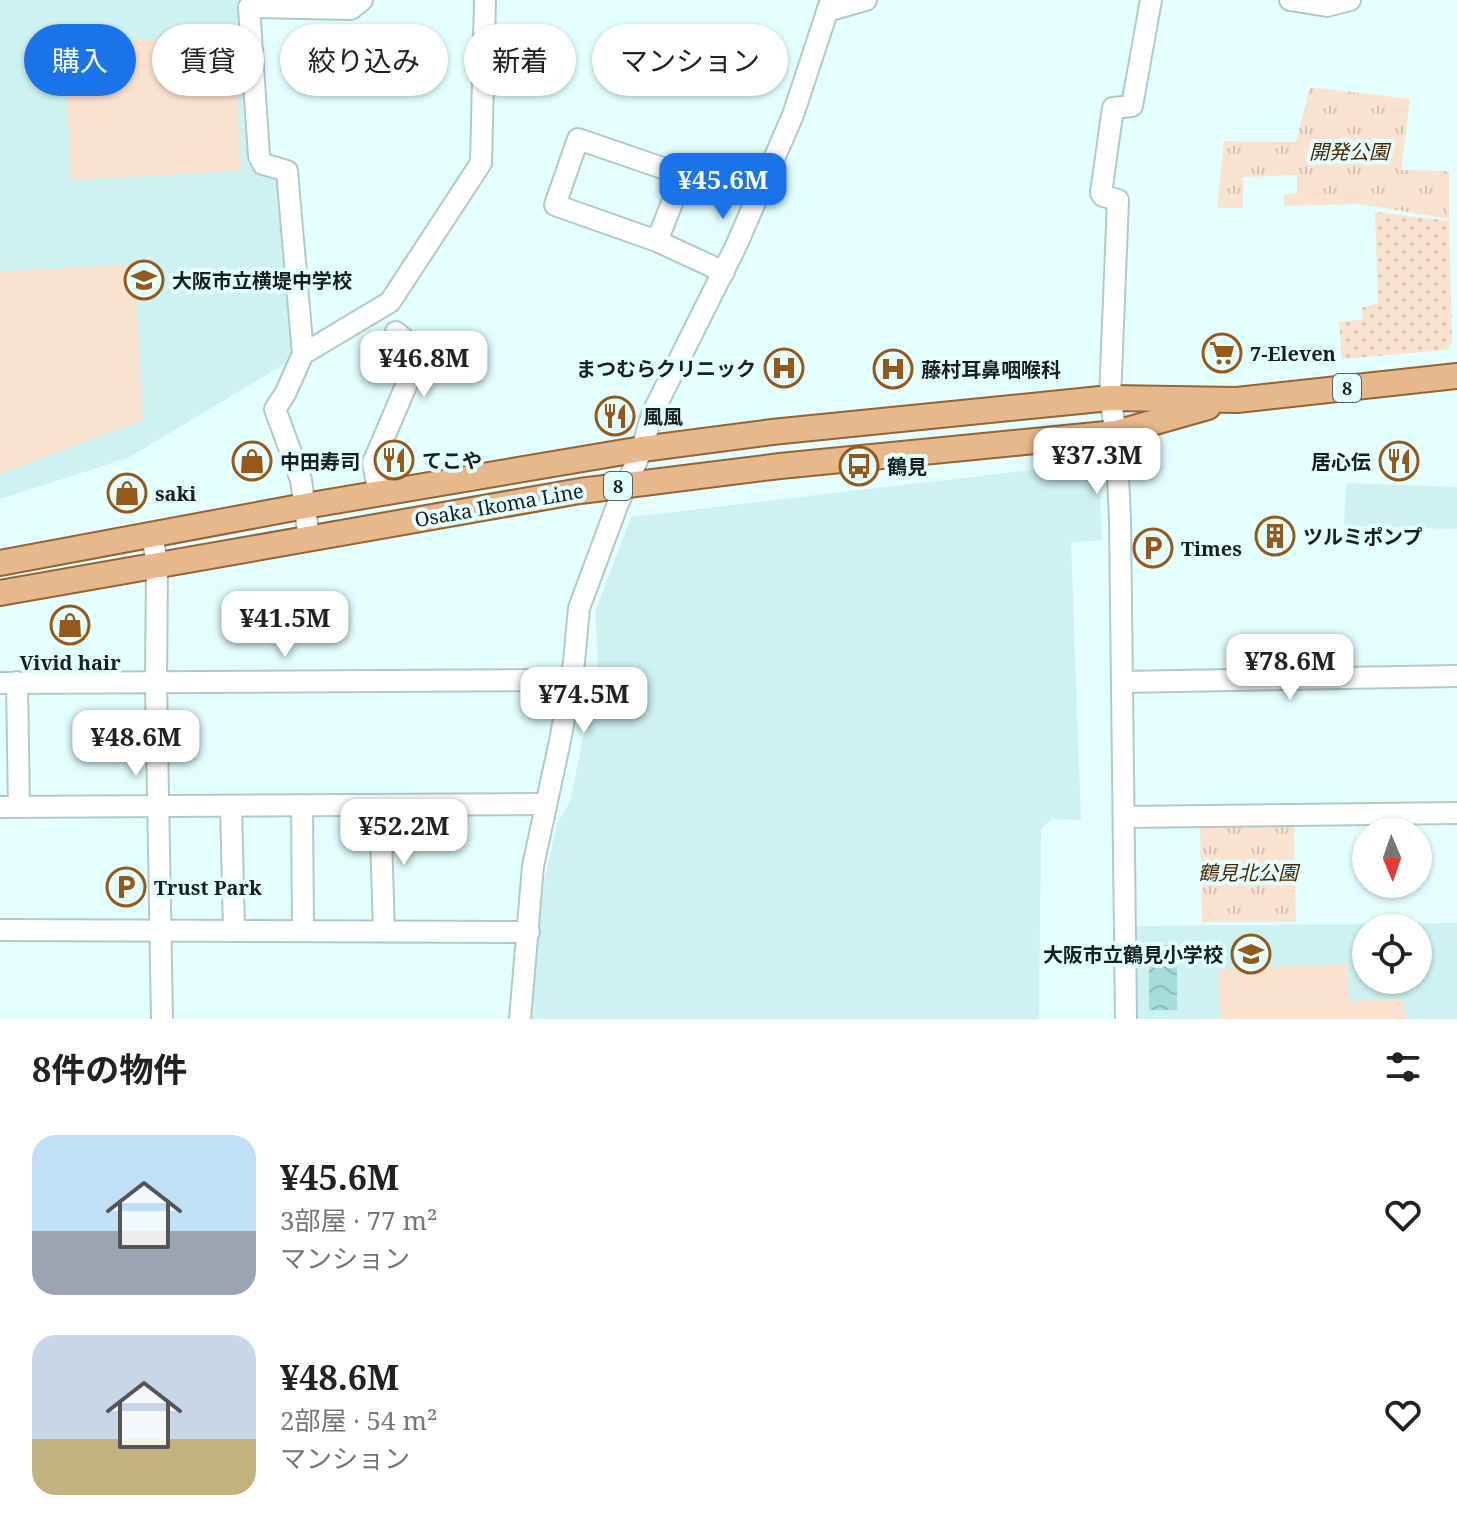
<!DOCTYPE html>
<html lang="ja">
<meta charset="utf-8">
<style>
:root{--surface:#fff;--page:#f2f2f2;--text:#222;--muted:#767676;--accent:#1a73e8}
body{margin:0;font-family:"Noto Serif","Noto Sans JP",serif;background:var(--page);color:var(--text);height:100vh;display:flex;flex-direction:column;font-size:30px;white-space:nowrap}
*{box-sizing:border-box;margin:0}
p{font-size:26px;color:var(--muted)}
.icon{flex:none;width:44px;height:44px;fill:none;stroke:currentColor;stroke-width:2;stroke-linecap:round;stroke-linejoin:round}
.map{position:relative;height:1019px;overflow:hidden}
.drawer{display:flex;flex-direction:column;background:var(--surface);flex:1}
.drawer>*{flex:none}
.banner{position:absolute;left:24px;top:24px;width:800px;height:72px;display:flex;gap:16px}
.needle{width:52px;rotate:178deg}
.buttons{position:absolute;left:1352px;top:818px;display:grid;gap:16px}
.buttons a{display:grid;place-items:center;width:80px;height:80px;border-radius:50%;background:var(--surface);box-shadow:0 2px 6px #0004;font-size:40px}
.price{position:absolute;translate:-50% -68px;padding:0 18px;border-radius:16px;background:#fff;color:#222;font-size:26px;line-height:52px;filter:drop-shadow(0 2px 4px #0008)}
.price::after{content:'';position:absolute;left:50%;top:48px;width:24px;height:18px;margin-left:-12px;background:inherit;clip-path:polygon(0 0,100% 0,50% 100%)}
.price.active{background:var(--accent);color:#fff}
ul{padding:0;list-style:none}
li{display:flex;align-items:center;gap:24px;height:200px;padding:0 32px}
li span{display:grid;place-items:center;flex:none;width:224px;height:160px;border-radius:24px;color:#555}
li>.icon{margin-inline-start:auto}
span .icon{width:96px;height:96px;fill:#fffc;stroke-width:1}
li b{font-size:34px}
h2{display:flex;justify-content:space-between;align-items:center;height:96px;padding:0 32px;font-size:34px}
.chip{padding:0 28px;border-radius:36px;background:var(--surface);box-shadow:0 2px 6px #0004;font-size:28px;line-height:72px}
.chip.active{background:var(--accent);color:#fff}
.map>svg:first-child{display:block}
.built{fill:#cef1f1;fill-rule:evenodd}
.grass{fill:#f9e2d0}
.park{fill:url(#park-tufts)}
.garden{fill:url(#garden-dots)}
.water{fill:url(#water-waves)}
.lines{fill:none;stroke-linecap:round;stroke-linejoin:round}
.minor-casing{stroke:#b1cac9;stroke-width:24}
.major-casing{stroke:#946434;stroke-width:28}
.minor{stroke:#fff;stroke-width:20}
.major{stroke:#e7b88b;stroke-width:24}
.labels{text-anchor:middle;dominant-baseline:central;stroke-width:8;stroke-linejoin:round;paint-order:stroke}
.shield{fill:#e4fefe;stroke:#546363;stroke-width:2}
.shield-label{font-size:18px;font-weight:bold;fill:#172020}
.park-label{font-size:20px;font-style:italic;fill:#4a2804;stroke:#e4fefe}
.poi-label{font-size:20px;font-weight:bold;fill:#172020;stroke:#e4fefe;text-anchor:start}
.street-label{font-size:20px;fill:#172020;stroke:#e4fefe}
</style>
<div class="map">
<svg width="1457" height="1019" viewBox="0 0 1457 1019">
<defs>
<pattern id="park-tufts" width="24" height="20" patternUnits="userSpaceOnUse" patternTransform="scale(2)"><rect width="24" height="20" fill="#f9e2d0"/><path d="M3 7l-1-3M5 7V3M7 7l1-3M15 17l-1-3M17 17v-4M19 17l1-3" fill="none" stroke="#d5c2b2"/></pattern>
<pattern id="garden-dots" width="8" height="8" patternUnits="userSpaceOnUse" patternTransform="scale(2)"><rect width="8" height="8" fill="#f9e2d0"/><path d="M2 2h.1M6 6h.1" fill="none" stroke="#d5c2b2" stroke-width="1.8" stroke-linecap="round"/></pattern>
<pattern id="water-waves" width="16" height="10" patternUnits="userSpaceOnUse" patternTransform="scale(2)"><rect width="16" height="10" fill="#a5dcdc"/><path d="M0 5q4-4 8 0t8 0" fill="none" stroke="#8dbcbc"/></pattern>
</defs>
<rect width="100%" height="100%" fill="#e4fefe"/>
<!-- built -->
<g class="built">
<path d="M0 0H243L250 156 281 183 293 359 128 458 0 499Z"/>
<path d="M1099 462 1102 540 1071 543 1081 820 1052 819 1041 829 1039 1019H530L543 887 557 823 570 802 598 665 595 612 631 517Z"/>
<path d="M1346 483 1457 487V529L1344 526Z"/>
<path d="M1457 923V1019H1137L1136 926ZM1366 928H1418V980H1366Z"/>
</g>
<!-- grass -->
<g class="grass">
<path d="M234 35 241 171 71 180 66 75 74 74 73 43Z"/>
<path d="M134 264 143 420 0 474V272Z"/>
<path d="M1347 964 1349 1001 1404 999 1405 1019H1220L1218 969Z"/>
</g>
<!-- park -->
<g class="park">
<path d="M1310 87 1410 99 1401 170 1449 171V219L1360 204 1284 206V195L1297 193V175L1243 177V208H1217L1224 141 1296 142Z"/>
<path d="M1294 820 1296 922H1202L1200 822Z"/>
</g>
<!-- garden -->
<path class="garden" d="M1375 212 1449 221 1452 342 1446 350 1342 359 1339 322 1363 319 1361 308 1378 303Z"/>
<!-- water -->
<rect class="water" x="1149" y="945" width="28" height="65"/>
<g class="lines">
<defs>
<g id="minor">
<path d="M1290 0 1327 6 1350 0"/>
<path d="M827 11 866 0"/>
<path d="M657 241 683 175 578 139 555 205 657 241 724 272"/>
<path d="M303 354 390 302 481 163 485 0"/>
<path d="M379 493 373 463 411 374 415 349 396 332"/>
<path d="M152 534 157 565 156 682 162 1019"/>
<path d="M309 538 301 480 275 409 285 394 303 354 287 171 263 164 259 156 249 7 351 9 362 0"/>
<path d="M17 682 19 807"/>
<path d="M1122 682 1457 676"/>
<path d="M0 683 571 680"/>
<path d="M302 805 303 930"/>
<path d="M380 805 384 931"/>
<path d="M231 806 234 930"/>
<path d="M0 807 546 804"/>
<path d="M1125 817 1457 813"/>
<path d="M0 930 529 932"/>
<path d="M520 1019 533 866 561 736 574 662 579 608 617 506 642 449 652 414 736 246 793 115 831 0"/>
<path d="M1126 1019 1120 520 1116 433 1110 398 1118 200 1103 196 1101 193 1113 108 1132 106 1151 0"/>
</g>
<g id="major">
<path d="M0 563 305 506 642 449 772 432 1110 398 1237 400 1457 376"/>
<path d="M0 593 580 491 780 466 1116 433 1208 407"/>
</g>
</defs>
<!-- minor casing -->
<use href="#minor" class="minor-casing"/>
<!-- major casing -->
<use href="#major" class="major-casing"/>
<!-- minor -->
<use href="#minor" class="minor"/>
<!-- major -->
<use href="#major" class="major"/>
</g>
<!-- icons -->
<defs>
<symbol id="school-ring" viewBox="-11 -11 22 22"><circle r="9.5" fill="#e4fefe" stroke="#96591c" stroke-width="1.5"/><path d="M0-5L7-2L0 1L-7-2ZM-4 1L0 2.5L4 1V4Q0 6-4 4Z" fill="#96591c"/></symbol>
<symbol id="supermarket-ring" viewBox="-11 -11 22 22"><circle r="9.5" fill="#e4fefe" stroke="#96591c" stroke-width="1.5"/><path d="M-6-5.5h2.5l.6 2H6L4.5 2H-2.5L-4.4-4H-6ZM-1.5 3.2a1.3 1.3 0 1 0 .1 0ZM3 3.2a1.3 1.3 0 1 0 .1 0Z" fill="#96591c"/></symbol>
<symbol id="hospital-ring" viewBox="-11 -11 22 22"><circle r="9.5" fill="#e4fefe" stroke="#96591c" stroke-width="1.5"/><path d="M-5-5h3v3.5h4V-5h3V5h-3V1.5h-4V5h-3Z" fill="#96591c"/></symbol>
<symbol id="restaurant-ring" viewBox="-11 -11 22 22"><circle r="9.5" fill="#e4fefe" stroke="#96591c" stroke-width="1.5"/><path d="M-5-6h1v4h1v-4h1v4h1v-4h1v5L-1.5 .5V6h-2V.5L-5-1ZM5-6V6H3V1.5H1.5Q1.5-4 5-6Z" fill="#96591c"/></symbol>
<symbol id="shop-ring" viewBox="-11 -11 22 22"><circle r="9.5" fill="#e4fefe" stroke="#96591c" stroke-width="1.5"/><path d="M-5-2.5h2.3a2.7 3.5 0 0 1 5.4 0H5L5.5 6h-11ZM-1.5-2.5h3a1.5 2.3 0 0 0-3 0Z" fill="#96591c"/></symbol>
<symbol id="bus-ring" viewBox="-11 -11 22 22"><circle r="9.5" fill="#e4fefe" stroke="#96591c" stroke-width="1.5"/><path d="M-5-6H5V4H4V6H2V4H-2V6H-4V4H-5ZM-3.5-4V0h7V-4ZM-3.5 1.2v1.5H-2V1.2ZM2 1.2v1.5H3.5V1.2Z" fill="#96591c"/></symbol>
<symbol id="building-ring" viewBox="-11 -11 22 22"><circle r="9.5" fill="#e4fefe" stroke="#96591c" stroke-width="1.5"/><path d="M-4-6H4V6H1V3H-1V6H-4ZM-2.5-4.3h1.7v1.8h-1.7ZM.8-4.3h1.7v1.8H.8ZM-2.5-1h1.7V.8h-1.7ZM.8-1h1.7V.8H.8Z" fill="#96591c"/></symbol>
<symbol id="parking-ring" viewBox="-11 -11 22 22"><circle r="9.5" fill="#e4fefe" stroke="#96591c" stroke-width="1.5"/><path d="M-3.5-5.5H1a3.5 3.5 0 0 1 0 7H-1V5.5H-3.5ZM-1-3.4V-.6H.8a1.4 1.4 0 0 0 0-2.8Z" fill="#96591c"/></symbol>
</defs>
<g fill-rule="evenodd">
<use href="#school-ring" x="122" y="258" width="44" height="44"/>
<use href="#supermarket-ring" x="1200" y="331" width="44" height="44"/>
<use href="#hospital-ring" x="762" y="346" width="44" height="44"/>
<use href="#hospital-ring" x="871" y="347" width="44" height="44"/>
<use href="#restaurant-ring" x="593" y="394" width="44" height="44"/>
<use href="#restaurant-ring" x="372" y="438" width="44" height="44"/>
<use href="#shop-ring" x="230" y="439" width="44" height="44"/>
<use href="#restaurant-ring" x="1377" y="439" width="44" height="44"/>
<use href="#bus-ring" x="837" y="444" width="44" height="44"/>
<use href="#shop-ring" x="105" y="471" width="44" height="44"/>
<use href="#building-ring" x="1253" y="514" width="44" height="44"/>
<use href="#parking-ring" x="1131" y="526" width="44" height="44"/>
<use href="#shop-ring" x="48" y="603" width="44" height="44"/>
<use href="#parking-ring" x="104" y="865" width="44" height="44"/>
<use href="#school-ring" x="1229" y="932" width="44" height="44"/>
</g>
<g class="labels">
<!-- shield labels -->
<g class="shield">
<rect x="1333" y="374" width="28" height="28" rx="6"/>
<rect x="604" y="472" width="28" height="28" rx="6"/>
</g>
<g class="shield-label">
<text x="1347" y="388">8</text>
<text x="618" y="486">8</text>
</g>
<!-- park labels -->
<g class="park-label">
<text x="1349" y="151">開発公園</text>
<text x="1248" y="872">鶴見北公園</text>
</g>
<!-- poi labels -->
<g class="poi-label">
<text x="172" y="280">大阪市立横堤中学校</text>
<text x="1250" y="353">7-Eleven</text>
<text x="756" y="368" text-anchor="end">まつむらクリニック</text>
<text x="921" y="369">藤村耳鼻咽喉科</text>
<text x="643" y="416">風風</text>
<text x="422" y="460">てこや</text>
<text x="280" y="461">中田寿司</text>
<text x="1371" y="461" text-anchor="end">居心伝</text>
<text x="887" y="466">鶴見</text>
<text x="155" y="493">saki</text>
<text x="1303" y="536">ツルミポンプ</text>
<text x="1181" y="548">Times</text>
<text x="70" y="662" text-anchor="middle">Vivid hair</text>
<text x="154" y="887">Trust Park</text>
<text x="1223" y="954" text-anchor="end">大阪市立鶴見小学校</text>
</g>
<!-- street labels -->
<g class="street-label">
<text transform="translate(499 505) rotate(-10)">Osaka Ikoma Line</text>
</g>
</g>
</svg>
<div class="buttons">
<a><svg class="needle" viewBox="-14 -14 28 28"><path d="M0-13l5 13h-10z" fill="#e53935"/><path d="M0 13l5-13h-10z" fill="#767676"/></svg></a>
<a><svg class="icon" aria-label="locate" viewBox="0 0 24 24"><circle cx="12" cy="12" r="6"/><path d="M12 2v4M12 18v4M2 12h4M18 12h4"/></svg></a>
</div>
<b class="price active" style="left:723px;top:221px">¥45.6M</b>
<b class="price" style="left:424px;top:399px">¥46.8M</b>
<b class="price" style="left:1097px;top:496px">¥37.3M</b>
<b class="price" style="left:285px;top:659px">¥41.5M</b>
<b class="price" style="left:1290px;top:702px">¥78.6M</b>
<b class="price" style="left:584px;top:735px">¥74.5M</b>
<b class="price" style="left:136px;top:778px">¥48.6M</b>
<b class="price" style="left:404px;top:867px">¥52.2M</b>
<div class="banner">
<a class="chip active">購入</a>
<a class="chip">賃貸</a>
<a class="chip">絞り込み</a>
<a class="chip">新着</a>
<a class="chip">マンション</a>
</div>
</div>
<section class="drawer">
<h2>8件の物件<svg class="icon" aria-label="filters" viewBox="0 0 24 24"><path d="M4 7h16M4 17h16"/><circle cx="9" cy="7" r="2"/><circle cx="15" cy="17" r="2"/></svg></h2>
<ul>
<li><span style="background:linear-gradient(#bfe0f5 60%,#9aa5b1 0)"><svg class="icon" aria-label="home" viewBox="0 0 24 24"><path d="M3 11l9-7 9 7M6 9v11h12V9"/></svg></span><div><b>¥45.6M</b><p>3部屋 · 77 m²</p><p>マンション</p></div><svg class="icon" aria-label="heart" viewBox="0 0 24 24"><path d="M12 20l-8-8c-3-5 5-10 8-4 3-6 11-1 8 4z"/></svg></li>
<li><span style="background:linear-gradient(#c9d6e8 65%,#c2b280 0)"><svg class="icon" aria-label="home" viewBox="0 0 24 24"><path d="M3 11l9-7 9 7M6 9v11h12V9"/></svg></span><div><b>¥48.6M</b><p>2部屋 · 54 m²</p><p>マンション</p></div><svg class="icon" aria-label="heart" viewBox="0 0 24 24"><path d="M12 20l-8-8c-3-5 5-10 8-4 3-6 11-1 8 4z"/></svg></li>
</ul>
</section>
